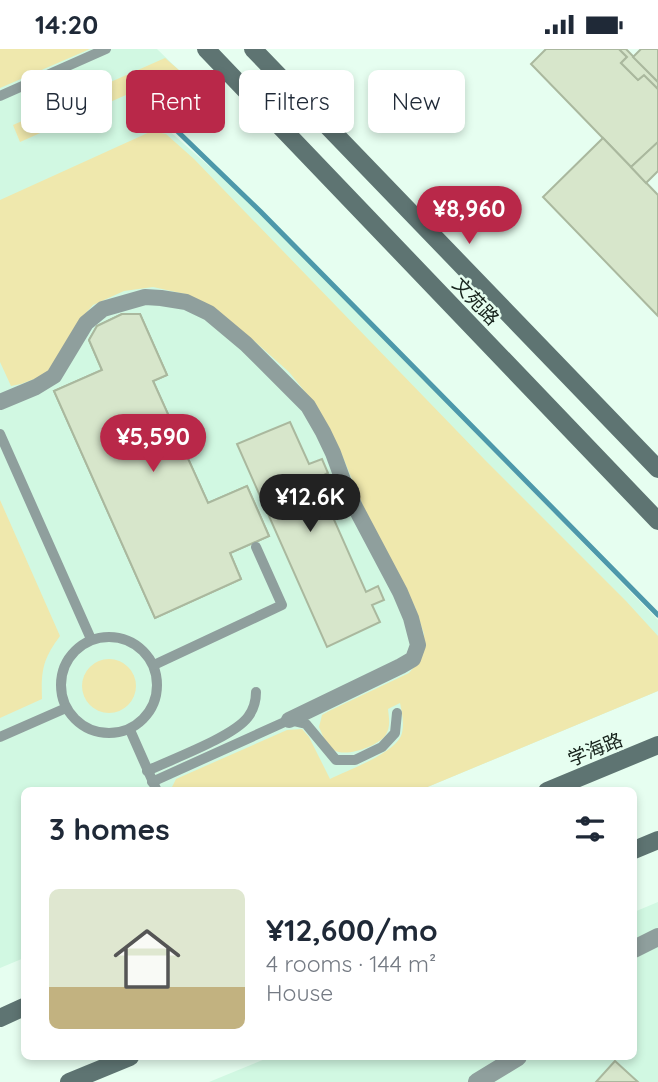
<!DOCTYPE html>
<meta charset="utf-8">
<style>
:root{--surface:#fff;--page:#f6f6f7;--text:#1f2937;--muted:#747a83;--accent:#b92849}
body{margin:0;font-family:Quicksand,"Noto Sans SC",sans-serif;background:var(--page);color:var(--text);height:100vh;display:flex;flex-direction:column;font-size:26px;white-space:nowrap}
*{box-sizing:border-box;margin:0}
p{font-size:23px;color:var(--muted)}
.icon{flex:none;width:38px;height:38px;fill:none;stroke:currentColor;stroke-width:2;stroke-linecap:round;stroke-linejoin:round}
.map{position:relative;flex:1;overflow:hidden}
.side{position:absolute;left:21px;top:738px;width:616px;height:273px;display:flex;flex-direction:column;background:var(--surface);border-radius:10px;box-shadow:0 4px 10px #0003}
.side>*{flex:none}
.guide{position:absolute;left:21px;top:21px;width:616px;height:63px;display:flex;gap:14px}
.price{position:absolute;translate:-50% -60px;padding:0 16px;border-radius:24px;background:var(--accent);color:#fff;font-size:23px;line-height:46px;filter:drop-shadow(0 2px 4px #0008)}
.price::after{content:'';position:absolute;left:50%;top:42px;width:21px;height:16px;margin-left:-10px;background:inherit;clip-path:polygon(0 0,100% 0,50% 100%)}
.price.on{background:#222;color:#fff}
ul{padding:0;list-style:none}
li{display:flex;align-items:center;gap:21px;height:175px;padding:0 28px}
li span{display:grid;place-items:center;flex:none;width:196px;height:140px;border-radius:10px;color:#555}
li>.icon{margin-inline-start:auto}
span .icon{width:84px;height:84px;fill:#fffc;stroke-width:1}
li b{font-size:30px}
h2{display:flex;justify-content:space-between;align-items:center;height:84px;padding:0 28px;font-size:30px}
.chip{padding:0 24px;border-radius:10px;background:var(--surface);box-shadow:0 4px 10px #0003;font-size:24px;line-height:63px}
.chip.on{background:var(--accent);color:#fff}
.status{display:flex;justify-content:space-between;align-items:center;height:49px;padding:0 35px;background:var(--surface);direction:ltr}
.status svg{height:19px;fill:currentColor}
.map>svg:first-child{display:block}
.built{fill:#d1f8e2}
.green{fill:#efe8ad}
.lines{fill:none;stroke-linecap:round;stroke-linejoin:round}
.stream{stroke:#4d98aa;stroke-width:5}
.building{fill:#d7e6cb;stroke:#aab89e;stroke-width:2}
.service{stroke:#8f9f9d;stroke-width:10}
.pedestrian{stroke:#8f9f9d;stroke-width:16}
.minor{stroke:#8f9f9d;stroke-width:18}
.secondary{stroke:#5e7472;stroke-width:18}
.labels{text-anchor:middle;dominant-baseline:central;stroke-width:5;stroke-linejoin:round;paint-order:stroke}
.street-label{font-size:19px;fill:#16221b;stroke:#e6fef0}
</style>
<div class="status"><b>14:20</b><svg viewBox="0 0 49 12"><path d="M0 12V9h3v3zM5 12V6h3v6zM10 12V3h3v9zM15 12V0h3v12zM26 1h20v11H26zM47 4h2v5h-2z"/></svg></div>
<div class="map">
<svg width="658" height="1033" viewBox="0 0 658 1033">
<rect width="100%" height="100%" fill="#e6fef0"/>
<!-- built -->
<g class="built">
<path d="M0 0H157L215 56 166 79 260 162 658 571V642L418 742H24V909L0 919Z"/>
<path d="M658 853V1033H209L270 1008H634V863Z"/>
</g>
<!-- green -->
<g class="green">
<path d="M0 0H90L0 39Z"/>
<path d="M165 9 180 22 20 93 13 76Z"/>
<path d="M152 82 166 85 194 110 485 411 626 552 658 587V642L418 742H170L176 730 287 681 302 680 309 688 330 730C348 721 393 705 401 687 405 676 402 664 400 654L388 660C389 669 391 679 385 687 377 697 346 709 334 701 326 696 323 687 319 678L322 666 331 661 409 624 420 611 424 585 415 558 366 464 342 406 315 355 289 323 252 290 185 245 153 238 124 242 93 256 77 274 61 308 54 317 42 327 21 335 11 337 0 313V151Z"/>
<path d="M0 451 60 587C43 610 41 621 42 650L0 669Z"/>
<circle cx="109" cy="637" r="27"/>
</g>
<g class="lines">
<!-- stream -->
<path class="stream" d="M172 77 260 162 658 566"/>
</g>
<!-- building -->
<g class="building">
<path d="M546 0H619L627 8 621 14 638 31 644 26 658 40V93L631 118 531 15Z"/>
<path d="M619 0H626L658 33V40L644 26 638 31 621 14 627 8Z"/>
<path d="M641 0H658V33L633 8Z"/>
<path d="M603 89 658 146V267L543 148Z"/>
<path d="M658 93V122L646 134 631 118Z"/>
<path d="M122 265H140L167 326 153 332 208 454 247 437 269 487 230 504 241 530 155 569 54 342 102 321 89 291 97 277Z"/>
<path d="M122 265H140L167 326 153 332 208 454 247 437 269 487 230 504 241 530 155 569 54 342 102 321 89 291 97 277Z"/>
<path d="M290 373 309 415 322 410 328 424 316 430 366 543 378 537 384 551 372 556 380 573 327 598 237 395Z"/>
<path d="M615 1012 638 1033H596Z"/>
</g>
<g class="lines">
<!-- service -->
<g class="service">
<path d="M0 47 106 0"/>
<path d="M0 385 91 590"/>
<circle cx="109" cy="636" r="48"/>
<path d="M154 616 282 556 256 498"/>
<path d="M130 681 157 742"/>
<path d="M0 688 66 659"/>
<path d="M147 722C172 710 233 688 248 668 254 660 256 652 256 643"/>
<path d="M152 733 289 671 306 675 336 711H355L382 698 395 684 397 664"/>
</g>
<!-- pedestrian -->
<path class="pedestrian" d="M0 353 36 338 54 327 86 274 103 260 145 248 161 249 186 253 209 264 246 295 308 357 323 383 333 404 344 434 355 458 400 543 411 569 418 596 413 610 401 617 289 671"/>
<!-- minor -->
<g class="minor">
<path d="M634 900 658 888"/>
<path d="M477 1033 518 1008"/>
</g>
<!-- secondary -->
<g class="secondary">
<path d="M206 0 658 472"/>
<path d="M253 0 658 420"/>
<path d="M547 742 658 696"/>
<path d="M634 801 658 791"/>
<path d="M0 969 24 958"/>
<path d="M69 1033 130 1008"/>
</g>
</g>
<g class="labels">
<!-- street labels -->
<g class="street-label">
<text transform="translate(476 252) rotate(46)">文苑路</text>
<text transform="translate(595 700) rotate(-22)">学海路</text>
</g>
</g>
</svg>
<b class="price" style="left:469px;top:197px">¥8,960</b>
<b class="price" style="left:153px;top:425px">¥5,590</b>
<b class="price on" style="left:310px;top:485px">¥12.6K</b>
<div class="guide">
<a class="chip">Buy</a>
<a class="chip on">Rent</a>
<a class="chip">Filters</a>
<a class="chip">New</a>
</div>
<section class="side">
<h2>3 homes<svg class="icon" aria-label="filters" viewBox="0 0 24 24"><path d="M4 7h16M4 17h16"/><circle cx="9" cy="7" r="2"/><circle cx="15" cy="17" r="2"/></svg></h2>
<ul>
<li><span style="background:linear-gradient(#dfe7d0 70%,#c2b280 0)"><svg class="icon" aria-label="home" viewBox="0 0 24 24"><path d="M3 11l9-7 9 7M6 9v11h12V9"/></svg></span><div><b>¥12,600/mo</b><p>4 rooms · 144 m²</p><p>House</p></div></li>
</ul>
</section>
</div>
